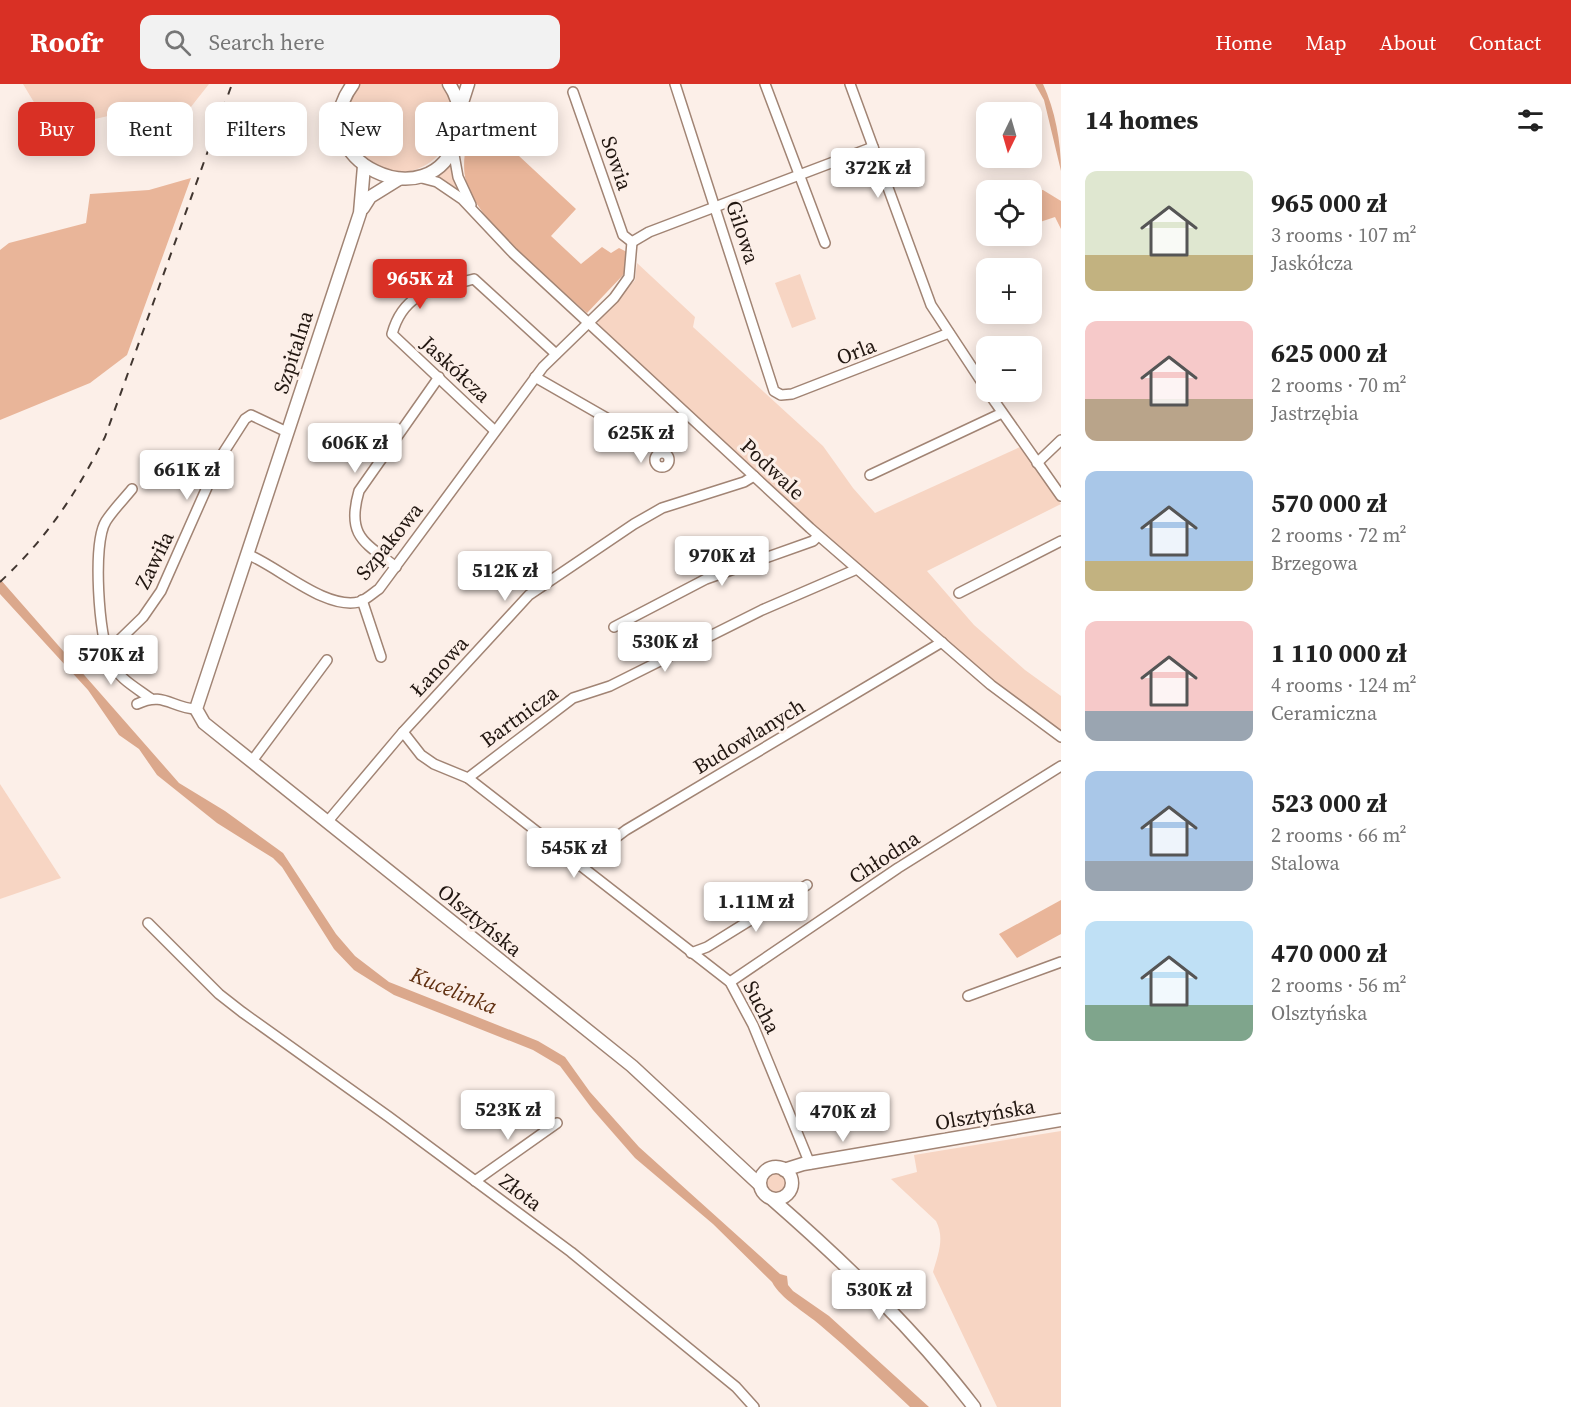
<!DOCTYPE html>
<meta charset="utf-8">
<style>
:root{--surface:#fff;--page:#f2f2f2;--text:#222;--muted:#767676;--accent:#d93025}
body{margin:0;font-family:"Source Serif 4",serif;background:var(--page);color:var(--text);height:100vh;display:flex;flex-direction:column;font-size:22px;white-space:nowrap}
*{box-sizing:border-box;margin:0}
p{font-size:20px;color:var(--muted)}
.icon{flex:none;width:33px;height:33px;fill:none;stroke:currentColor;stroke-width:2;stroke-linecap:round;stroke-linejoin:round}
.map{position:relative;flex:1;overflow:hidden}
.side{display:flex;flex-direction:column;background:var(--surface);width:510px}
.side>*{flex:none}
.hud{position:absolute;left:18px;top:18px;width:570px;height:54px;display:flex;gap:12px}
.needle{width:39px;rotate:185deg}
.fabs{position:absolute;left:976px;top:18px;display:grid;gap:12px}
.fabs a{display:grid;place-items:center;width:66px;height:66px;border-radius:12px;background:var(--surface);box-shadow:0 3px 15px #0003;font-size:30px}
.price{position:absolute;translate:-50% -51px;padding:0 14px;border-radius:6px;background:#fff;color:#222;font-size:20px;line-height:39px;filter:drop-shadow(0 2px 3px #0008)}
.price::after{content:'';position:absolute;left:50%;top:36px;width:18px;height:14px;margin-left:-9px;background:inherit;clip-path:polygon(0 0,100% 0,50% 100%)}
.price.active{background:var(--accent);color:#fff}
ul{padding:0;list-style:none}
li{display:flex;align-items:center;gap:18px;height:150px;padding:0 24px}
li span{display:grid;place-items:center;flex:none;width:168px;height:120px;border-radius:12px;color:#555}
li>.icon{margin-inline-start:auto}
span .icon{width:72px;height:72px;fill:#fffc;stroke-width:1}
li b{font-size:26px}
h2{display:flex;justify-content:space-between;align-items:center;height:72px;padding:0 24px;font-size:26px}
.chip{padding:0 21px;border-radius:12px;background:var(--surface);box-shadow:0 3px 15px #0003;font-size:21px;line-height:54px}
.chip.active{background:var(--accent);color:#fff}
header{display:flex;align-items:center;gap:36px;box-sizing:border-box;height:84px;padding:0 30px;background:var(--accent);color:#fff}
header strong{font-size:28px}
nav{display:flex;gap:33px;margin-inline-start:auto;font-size:21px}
.search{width:420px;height:54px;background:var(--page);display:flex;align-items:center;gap:15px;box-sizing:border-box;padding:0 21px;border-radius:12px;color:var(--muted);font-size:22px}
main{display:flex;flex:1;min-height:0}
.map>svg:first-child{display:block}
.green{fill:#f7d5c3}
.forest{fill:#e9b599}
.water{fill:#dba88c}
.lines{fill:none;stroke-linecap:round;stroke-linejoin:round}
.street-casing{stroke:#a18474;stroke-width:12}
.secondary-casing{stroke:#a18474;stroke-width:15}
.street{stroke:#fff;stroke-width:9}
.secondary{stroke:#fff;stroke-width:12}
.rail{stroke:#413630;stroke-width:2;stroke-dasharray:8 8;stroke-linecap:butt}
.labels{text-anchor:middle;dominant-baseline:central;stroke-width:6;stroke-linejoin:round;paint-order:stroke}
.street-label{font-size:21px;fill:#221711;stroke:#fcefe8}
.water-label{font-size:22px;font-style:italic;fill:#603011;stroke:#fcefe8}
</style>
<header>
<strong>Roofr</strong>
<div class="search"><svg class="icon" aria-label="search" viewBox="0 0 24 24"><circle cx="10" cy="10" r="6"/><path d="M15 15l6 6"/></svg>Search here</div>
<nav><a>Home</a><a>Map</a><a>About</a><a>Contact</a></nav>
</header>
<main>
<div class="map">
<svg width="1061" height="1323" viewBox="0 0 1061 1323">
<rect width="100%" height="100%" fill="#fcefe8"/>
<!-- green -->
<g class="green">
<path d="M23 0H209L179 38 157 41 126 28 50 45Z"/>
<path d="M358 0H441C487 59 399 125 356 64 350 55 343 42 346 30 348 20 354 10 358 0Z"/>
<path d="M451 75 458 106 429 92Z"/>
<path d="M637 179 695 233 693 243 823 362 853 404 875 429 1020 363 1061 420 927 487 974 541 1025 586 1061 612V648L969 578 845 470 599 244 598 237 635 196Z"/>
<path d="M800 190 816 235 792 244 775 199Z"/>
<path d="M0 700 61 794 0 815Z"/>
<path d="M1061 1047V1323H997L933 1188C938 1171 945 1154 936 1137L891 1095 917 1088 914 1071Z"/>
<circle cx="776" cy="1100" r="11"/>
</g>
<!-- forest -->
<g class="forest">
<path d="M470 41 491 46 576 125 551 152 581 180 602 163 611 169 619 164 627 168 625 189 587 229C551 197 480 143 466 97 461 79 467 59 470 41Z"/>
<path d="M191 94 127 271 90 299 0 336V166L9 159 86 139 90 110 149 106Z"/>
<path d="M1027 104 1043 106 1061 117V145L1055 133 1040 138 1032 127V106Z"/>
<path d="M1061 816V850L1017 874 999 850Z"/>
</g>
<!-- water -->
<g class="water">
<path d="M1035 0H1043C1055 26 1061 58 1061 87L1044 16Z"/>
<path d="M0 495 179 699 225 727 283 769 336 850 355 872 389 898 538 957 565 973 590 1008 639 1063 780 1190 787 1192 788 1201 793 1207 829 1232 929 1323H910C880 1295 851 1267 820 1241 805 1228 781 1215 772 1198L713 1140 635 1074 593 1026 560 982 533 966 394 911 354 886 334 865 282 783 273 774 217 739 157 691 139 665 119 651 88 606 0 510Z"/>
</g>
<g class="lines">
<defs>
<g id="street">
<path d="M675 0 774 307 781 311 792 310 949 249"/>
<path d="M765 0 825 159"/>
<path d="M850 0 931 221 987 306"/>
<path d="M573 8 623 151 632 158"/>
<path d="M453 65 458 93 471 121"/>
<path d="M418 93 437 98 462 115 513 169 810 444 991 601 1061 653"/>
<path d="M632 158 649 148 873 63"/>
<path d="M535 293 657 363 659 369"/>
<path d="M988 308 1061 412"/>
<path d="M495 347 392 250C404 206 436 205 474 195L556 270"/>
<circle cx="662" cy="376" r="7"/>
<path d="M1037 379 1061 356"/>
<path d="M870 391 1002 329"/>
<path d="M132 405C124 415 113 426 106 437 92 459 99 554 110 577 119 595 135 603 150 614"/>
<path d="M247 470C279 483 325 526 359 518 366 516 373 509 379 505L543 283 614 214 629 193 632 158"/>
<path d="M396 483C364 458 346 452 359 407L439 293"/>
<path d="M959 509 1061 457"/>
<path d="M362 516 381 573"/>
<path d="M614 543 706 495 813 457 818 452"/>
<path d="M108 567 143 533 161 507 220 374 245 335 251 331 287 348"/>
<path d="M137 620C164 607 171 624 196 625"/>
<path d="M403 648 421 671 434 680 468 694 730 898 753 941 810 1080"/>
<path d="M252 677 327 576"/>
<path d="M468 694 573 614 610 602 762 526 857 485"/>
<path d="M328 737 403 648 529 511 634 440 662 424 744 398 754 392"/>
<path d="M578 782 626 746 942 558"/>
<path d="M148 839 219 910 242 928 389 1033 571 1168 736 1303 754 1323"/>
<path d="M691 869 707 863 807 801"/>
<path d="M730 898 898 784 1061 682"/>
<path d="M968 912 1061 878"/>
<path d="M475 1097 557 1039"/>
</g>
<g id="secondary">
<path d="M353 0C297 75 433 140 457 53 462 34 460 16 449 0"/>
<path d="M460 25 468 0"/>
<path d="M364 82 360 129 196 625 204 639 632 982 759 1100"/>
<path d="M363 124 370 113 399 95"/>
<circle cx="776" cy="1099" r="16"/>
<path d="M784 1086 803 1080 1061 1036"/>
<path d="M773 1116C845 1179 916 1247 974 1323"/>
</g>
</defs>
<!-- street casing -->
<use href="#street" class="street-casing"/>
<!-- secondary casing -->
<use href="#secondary" class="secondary-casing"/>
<!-- street -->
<use href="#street" class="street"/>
<!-- secondary -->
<use href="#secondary" class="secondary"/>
<!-- rail -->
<path class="rail" d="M0 498C47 454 76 410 105 353L232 0"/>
</g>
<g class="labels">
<!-- street labels -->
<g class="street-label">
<text transform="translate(617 79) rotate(71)">Sowia</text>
<text transform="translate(743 148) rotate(72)">Gilowa</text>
<text transform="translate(856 267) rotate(-21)">Orla</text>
<text transform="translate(293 268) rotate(-72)">Szpitalna</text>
<text transform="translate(456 285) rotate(43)">Jaskółcza</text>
<text transform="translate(773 385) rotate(43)">Podwale</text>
<text transform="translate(389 457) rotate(-51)">Szpakowa</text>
<text transform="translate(154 476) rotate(-64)">Zawiła</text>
<text transform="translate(439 582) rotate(-47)">Łanowa</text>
<text transform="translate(519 632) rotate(-36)">Bartnicza</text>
<text transform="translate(749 652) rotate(-31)">Budowlanych</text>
<text transform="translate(884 773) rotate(-33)">Chłodna</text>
<text transform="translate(480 836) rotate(39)">Olsztyńska</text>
<text transform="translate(762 923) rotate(63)">Sucha</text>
<text transform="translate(985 1030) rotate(-10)">Olsztyńska</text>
<text transform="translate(521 1108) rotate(37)">Złota</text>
</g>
<!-- water labels -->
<g class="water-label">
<text transform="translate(454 906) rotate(22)">Kucelinka</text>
</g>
</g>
</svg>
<div class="fabs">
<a><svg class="needle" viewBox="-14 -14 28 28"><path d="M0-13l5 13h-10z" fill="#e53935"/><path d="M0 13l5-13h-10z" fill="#767676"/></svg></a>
<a><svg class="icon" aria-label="locate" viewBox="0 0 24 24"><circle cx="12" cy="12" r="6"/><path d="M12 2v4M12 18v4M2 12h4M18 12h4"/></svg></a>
<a>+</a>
<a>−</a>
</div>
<b class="price" style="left:878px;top:115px">372K zł</b>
<b class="price active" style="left:420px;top:226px">965K zł</b>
<b class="price" style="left:641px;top:380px">625K zł</b>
<b class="price" style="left:355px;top:390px">606K zł</b>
<b class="price" style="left:187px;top:417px">661K zł</b>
<b class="price" style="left:722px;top:503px">970K zł</b>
<b class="price" style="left:505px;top:518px">512K zł</b>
<b class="price" style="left:665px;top:589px">530K zł</b>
<b class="price" style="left:111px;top:602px">570K zł</b>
<b class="price" style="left:574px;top:795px">545K zł</b>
<b class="price" style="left:756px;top:849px">1.11M zł</b>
<b class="price" style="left:508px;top:1057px">523K zł</b>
<b class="price" style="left:843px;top:1059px">470K zł</b>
<b class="price" style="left:879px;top:1237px">530K zł</b>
<div class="hud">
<a class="chip active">Buy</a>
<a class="chip">Rent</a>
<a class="chip">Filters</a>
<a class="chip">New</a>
<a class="chip">Apartment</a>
</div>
</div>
<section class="side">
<h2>14 homes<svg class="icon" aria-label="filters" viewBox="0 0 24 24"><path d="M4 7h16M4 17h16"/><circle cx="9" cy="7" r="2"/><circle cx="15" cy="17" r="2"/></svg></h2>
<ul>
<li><span style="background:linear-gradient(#dfe7d0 70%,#c2b280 0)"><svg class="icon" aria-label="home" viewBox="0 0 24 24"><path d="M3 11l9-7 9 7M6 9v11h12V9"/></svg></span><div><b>965 000 zł</b><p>3 rooms · 107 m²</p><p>Jaskółcza</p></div></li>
<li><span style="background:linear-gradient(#f6c9c9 65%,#b9a48a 0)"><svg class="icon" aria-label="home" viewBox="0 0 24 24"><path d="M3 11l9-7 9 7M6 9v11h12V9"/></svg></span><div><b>625 000 zł</b><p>2 rooms · 70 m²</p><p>Jastrzębia</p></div></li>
<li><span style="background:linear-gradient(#a9c7e8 75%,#c2b280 0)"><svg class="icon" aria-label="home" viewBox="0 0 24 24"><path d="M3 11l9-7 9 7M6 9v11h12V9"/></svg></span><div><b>570 000 zł</b><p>2 rooms · 72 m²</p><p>Brzegowa</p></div></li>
<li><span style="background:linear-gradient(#f6c9c9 75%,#9aa5b1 0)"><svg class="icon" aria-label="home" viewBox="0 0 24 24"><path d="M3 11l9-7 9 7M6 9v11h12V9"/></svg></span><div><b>1 110 000 zł</b><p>4 rooms · 124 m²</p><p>Ceramiczna</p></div></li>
<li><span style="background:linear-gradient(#a9c7e8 75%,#9aa5b1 0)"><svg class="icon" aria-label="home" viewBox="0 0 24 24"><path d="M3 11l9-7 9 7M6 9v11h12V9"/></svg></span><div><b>523 000 zł</b><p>2 rooms · 66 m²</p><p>Stalowa</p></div></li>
<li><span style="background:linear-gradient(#bfe0f5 70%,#7fa58c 0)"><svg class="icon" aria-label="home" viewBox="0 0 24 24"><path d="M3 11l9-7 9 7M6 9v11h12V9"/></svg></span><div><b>470 000 zł</b><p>2 rooms · 56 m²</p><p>Olsztyńska</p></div></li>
</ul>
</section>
</main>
